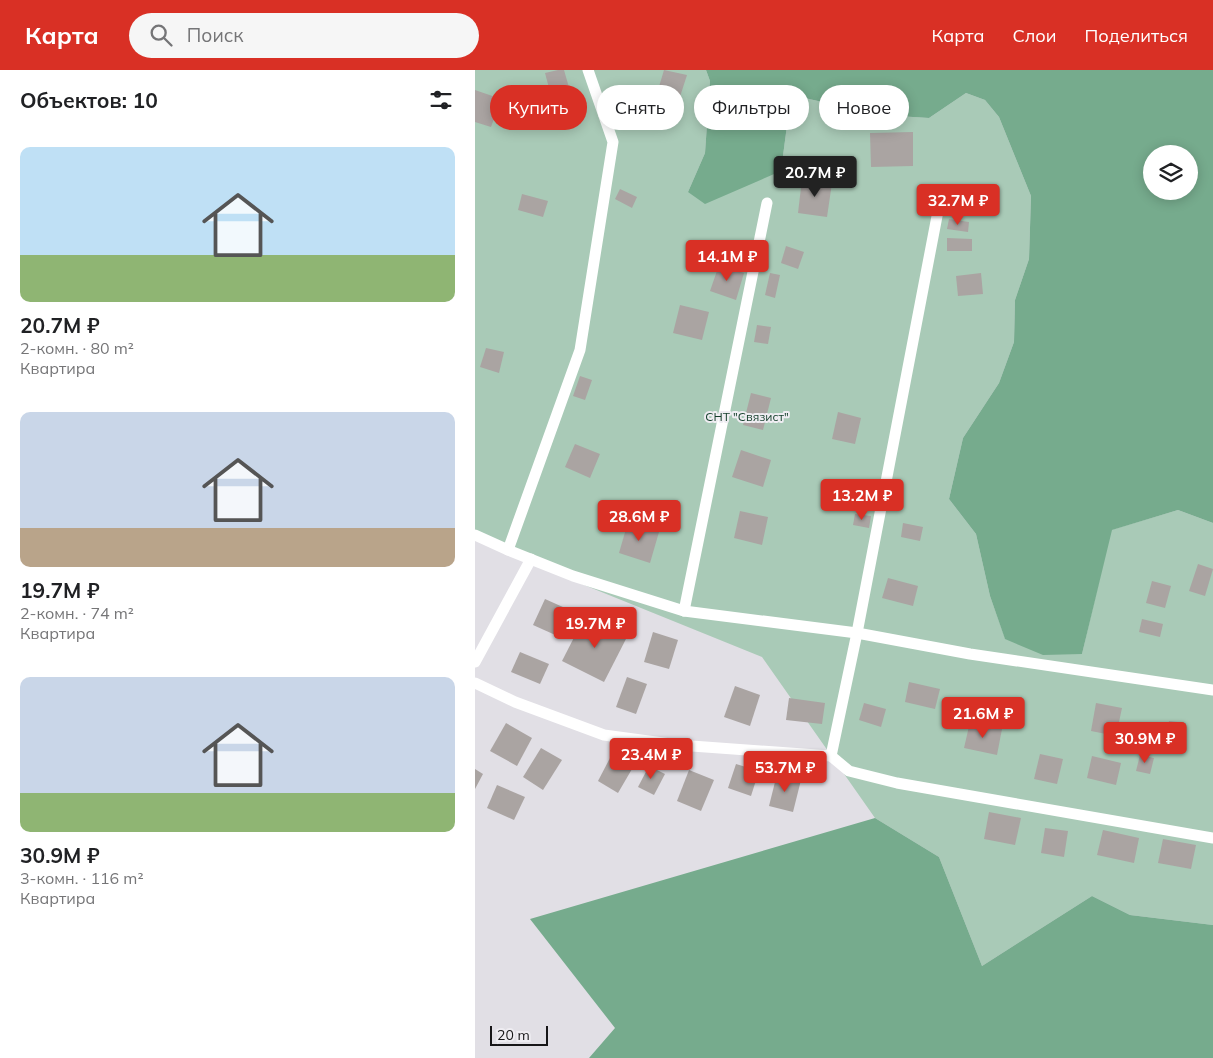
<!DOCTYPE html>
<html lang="ru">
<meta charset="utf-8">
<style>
:root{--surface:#fff;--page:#f6f6f6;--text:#202124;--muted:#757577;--accent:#d93025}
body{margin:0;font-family:Mulish,sans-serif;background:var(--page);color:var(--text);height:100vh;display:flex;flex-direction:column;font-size:19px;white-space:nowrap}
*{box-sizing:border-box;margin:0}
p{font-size:16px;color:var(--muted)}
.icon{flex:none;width:28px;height:28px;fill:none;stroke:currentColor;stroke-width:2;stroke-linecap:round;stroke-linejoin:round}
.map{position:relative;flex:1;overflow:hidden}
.side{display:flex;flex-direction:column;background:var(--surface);width:475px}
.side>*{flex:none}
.hud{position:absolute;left:15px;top:15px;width:475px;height:45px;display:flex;gap:10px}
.controls{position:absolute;left:668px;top:75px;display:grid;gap:10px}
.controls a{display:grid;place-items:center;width:55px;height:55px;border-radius:50%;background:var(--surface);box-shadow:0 2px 12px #0003;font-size:25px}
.scale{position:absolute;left:15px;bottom:12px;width:58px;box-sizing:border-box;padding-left:5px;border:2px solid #171618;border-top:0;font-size:14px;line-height:18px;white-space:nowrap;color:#171618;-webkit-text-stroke:4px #efedf2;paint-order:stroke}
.price{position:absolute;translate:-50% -42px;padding:0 11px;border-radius:5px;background:var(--accent);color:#fff;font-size:16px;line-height:32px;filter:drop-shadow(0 1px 2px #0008)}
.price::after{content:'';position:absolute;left:50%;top:30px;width:15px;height:11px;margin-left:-8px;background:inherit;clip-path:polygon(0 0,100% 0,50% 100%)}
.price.current{background:#222;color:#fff}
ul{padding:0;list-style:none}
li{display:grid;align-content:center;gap:10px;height:265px;padding:0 20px}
li span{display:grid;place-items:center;height:155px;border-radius:10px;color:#555}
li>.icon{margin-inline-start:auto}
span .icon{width:90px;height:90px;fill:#fffc;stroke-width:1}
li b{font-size:21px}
h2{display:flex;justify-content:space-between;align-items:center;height:60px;padding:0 20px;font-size:21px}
.chip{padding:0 18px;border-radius:22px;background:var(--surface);box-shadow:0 2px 12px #0003;font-size:18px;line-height:45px}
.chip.current{background:var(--accent);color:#fff}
header{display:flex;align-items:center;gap:30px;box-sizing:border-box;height:70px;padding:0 25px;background:var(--accent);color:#fff}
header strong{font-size:24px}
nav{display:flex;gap:28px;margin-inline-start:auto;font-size:18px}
.search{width:350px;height:45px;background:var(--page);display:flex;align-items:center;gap:12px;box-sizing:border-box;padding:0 18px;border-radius:28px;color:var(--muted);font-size:19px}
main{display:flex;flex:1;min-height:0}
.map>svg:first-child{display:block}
.green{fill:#a9cab7}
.forest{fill:#76ab8d;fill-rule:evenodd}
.building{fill:#aaa4a2}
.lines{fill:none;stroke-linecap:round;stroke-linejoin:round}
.lane{stroke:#fff;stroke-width:11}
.labels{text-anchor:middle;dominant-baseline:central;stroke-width:4;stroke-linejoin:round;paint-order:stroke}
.park-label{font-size:12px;fill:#123d29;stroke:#efedf2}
</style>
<header>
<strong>Карта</strong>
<div class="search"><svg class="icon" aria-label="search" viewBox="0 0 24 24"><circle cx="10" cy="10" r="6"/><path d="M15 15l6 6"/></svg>Поиск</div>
<nav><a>Карта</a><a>Слои</a><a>Поделиться</a></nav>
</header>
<main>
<section class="side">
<h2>Объектов: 10<svg class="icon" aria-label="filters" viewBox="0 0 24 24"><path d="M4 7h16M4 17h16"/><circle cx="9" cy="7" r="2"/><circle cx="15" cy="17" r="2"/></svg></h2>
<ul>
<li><span style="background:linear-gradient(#bfe0f5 70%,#8fb573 0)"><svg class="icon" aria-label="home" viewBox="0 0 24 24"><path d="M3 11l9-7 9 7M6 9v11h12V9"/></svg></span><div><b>20.7M ₽</b><p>2-комн. · 80 m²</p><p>Квартира</p></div></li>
<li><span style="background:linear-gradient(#c9d6e8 75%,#b9a48a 0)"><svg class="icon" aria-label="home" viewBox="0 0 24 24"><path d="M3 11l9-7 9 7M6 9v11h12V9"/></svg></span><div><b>19.7M ₽</b><p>2-комн. · 74 m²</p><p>Квартира</p></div></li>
<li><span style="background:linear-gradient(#c9d6e8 75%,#8fb573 0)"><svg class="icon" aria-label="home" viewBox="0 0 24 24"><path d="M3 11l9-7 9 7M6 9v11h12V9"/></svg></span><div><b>30.9M ₽</b><p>3-комн. · 116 m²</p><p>Квартира</p></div></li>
</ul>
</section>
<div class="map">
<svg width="738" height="988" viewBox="0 0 738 988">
<rect width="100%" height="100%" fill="#e1dfe5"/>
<!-- green -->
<path class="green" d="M0 0H231L235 11 230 83 213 122 306 101 316 25 406 45 454 48 491 23 510 30 524 47 556 126 554 189 540 230 539 272 524 313 488 368 474 429 501 464 515 526 530 568 607 584 636 460 703 440 738 453V855L655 845 617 826 507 896 464 787 400 748 287 587 82 504 0 466Z"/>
<!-- forest -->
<g class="forest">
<path d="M231 0H738V453L703 440 637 460 607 584 568 585 530 569 515 526 501 464 474 429 488 368 524 313 539 272 540 230 554 189 556 126 524 47 510 30 491 23 454 48 406 45 316 25 306 101 230 134 213 122 230 83 235 11ZM676 84H714V121H676Z"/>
<path d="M400 748 464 787 507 896 617 826 655 845 738 855V988H114L140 958 55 849Z"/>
</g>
<!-- building -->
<g class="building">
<path d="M83 0H89L97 28 78 33 70 3Z"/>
<path d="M189 0 212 5 202 36 180 30Z"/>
<path d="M0 20 26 29 16 57 0 52Z"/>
<path d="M438 62V96L396 97 395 63Z"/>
<path d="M327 109 357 113 352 147 323 143Z"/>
<path d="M145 119 162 127 157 138 140 129Z"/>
<path d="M47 124 73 131 68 147 43 140Z"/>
<path d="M474 149 494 152 493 162 472 159Z"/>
<path d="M472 168 497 169V181H472Z"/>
<path d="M311 176 329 182 323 199 306 193Z"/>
<path d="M244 195 269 203 261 230 235 221Z"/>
<path d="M295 203 305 205 300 228 290 225Z"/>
<path d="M506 203 508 224 483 226 481 206Z"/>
<path d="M205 235 234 242 227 270 198 263Z"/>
<path d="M282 255 296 257 293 274 279 272Z"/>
<path d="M11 278 29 282 24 303 5 297Z"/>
<path d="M105 306 117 310 110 330 98 326Z"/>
<path d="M276 323 296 328 288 360 268 355Z"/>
<path d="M363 342 386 348 380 374 357 369Z"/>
<path d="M100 374 125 384 115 408 90 397Z"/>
<path d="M266 380 296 390 288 417 257 407Z"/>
<path d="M265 441 293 447 287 475 259 468Z"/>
<path d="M380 444 396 446 394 458 378 455Z"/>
<path d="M153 452 184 462 175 493 144 483Z"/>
<path d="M428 453 448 457 445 471 426 467Z"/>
<path d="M723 494 738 499 730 526 714 521Z"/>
<path d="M413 508 443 516 438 536 407 528Z"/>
<path d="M677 511 696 516 690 538 671 533Z"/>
<path d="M70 529 99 542 87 568 58 555Z"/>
<path d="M110 546 152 567 129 612 87 591Z"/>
<path d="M667 549 688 554 685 567 664 562Z"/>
<path d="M178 562 203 570 194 599 169 592Z"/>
<path d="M45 582 74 594 65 614 36 602Z"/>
<path d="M152 607 172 614 161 644 141 637Z"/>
<path d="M434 612 465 619 460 639 430 632Z"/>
<path d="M260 616 285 625 275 656 249 647Z"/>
<path d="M314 628 350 633 347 654 311 650Z"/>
<path d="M389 633 411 639 406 657 384 650Z"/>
<path d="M621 633 647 638 641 666 616 661Z"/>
<path d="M694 651 711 653 708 675 691 672Z"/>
<path d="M495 652 527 659 522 685 489 678Z"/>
<path d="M31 653 57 668 42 696 15 681Z"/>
<path d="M66 678 87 690 68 720 48 707Z"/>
<path d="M565 684 588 689 582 714 559 709Z"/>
<path d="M665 685 679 688 675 704 661 701Z"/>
<path d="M617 686 646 693 641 715 612 708Z"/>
<path d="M135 688 157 699 143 723 123 711Z"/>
<path d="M261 694 284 701 276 726 253 718Z"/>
<path d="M174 696 190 704 179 725 163 717Z"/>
<path d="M0 699 8 704 0 719Z"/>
<path d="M214 700 239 710 226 741 202 731Z"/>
<path d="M302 704 326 710 318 742 294 736Z"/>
<path d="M22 715 50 727 39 750 12 738Z"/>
<path d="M514 742 546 748 540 775 509 769Z"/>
<path d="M570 758 593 761 589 787 566 783Z"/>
<path d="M628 760 664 768 659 793 622 785Z"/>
<path d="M688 769 721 775 716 799 683 793Z"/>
</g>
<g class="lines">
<!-- lane -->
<g class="lane">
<path d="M0 465 33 480 98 506 209 541 382 563 495 584 738 620"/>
<path d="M33 480 105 280 138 72 113 0"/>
<path d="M209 541 292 133"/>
<path d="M0 592 56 489"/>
<path d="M0 613 40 632 129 665 203 675 356 686 374 701 422 713 738 768"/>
<path d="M356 686 382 563 463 141"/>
</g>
</g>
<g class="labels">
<!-- park labels -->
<g class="park-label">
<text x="272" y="346">СНТ "Связист"</text>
</g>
</g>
</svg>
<div class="controls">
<a><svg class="icon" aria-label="layers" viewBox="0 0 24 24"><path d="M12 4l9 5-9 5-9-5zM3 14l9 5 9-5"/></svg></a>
</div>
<div class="scale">20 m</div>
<b class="price current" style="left:340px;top:128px">20.7M ₽</b>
<b class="price" style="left:483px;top:156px">32.7M ₽</b>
<b class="price" style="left:252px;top:212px">14.1M ₽</b>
<b class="price" style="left:387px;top:451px">13.2M ₽</b>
<b class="price" style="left:164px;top:472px">28.6M ₽</b>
<b class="price" style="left:120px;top:579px">19.7M ₽</b>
<b class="price" style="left:508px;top:669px">21.6M ₽</b>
<b class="price" style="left:670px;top:694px">30.9M ₽</b>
<b class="price" style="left:176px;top:710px">23.4M ₽</b>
<b class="price" style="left:310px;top:723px">53.7M ₽</b>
<div class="hud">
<a class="chip current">Купить</a>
<a class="chip">Снять</a>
<a class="chip">Фильтры</a>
<a class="chip">Новое</a>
</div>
</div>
</main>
